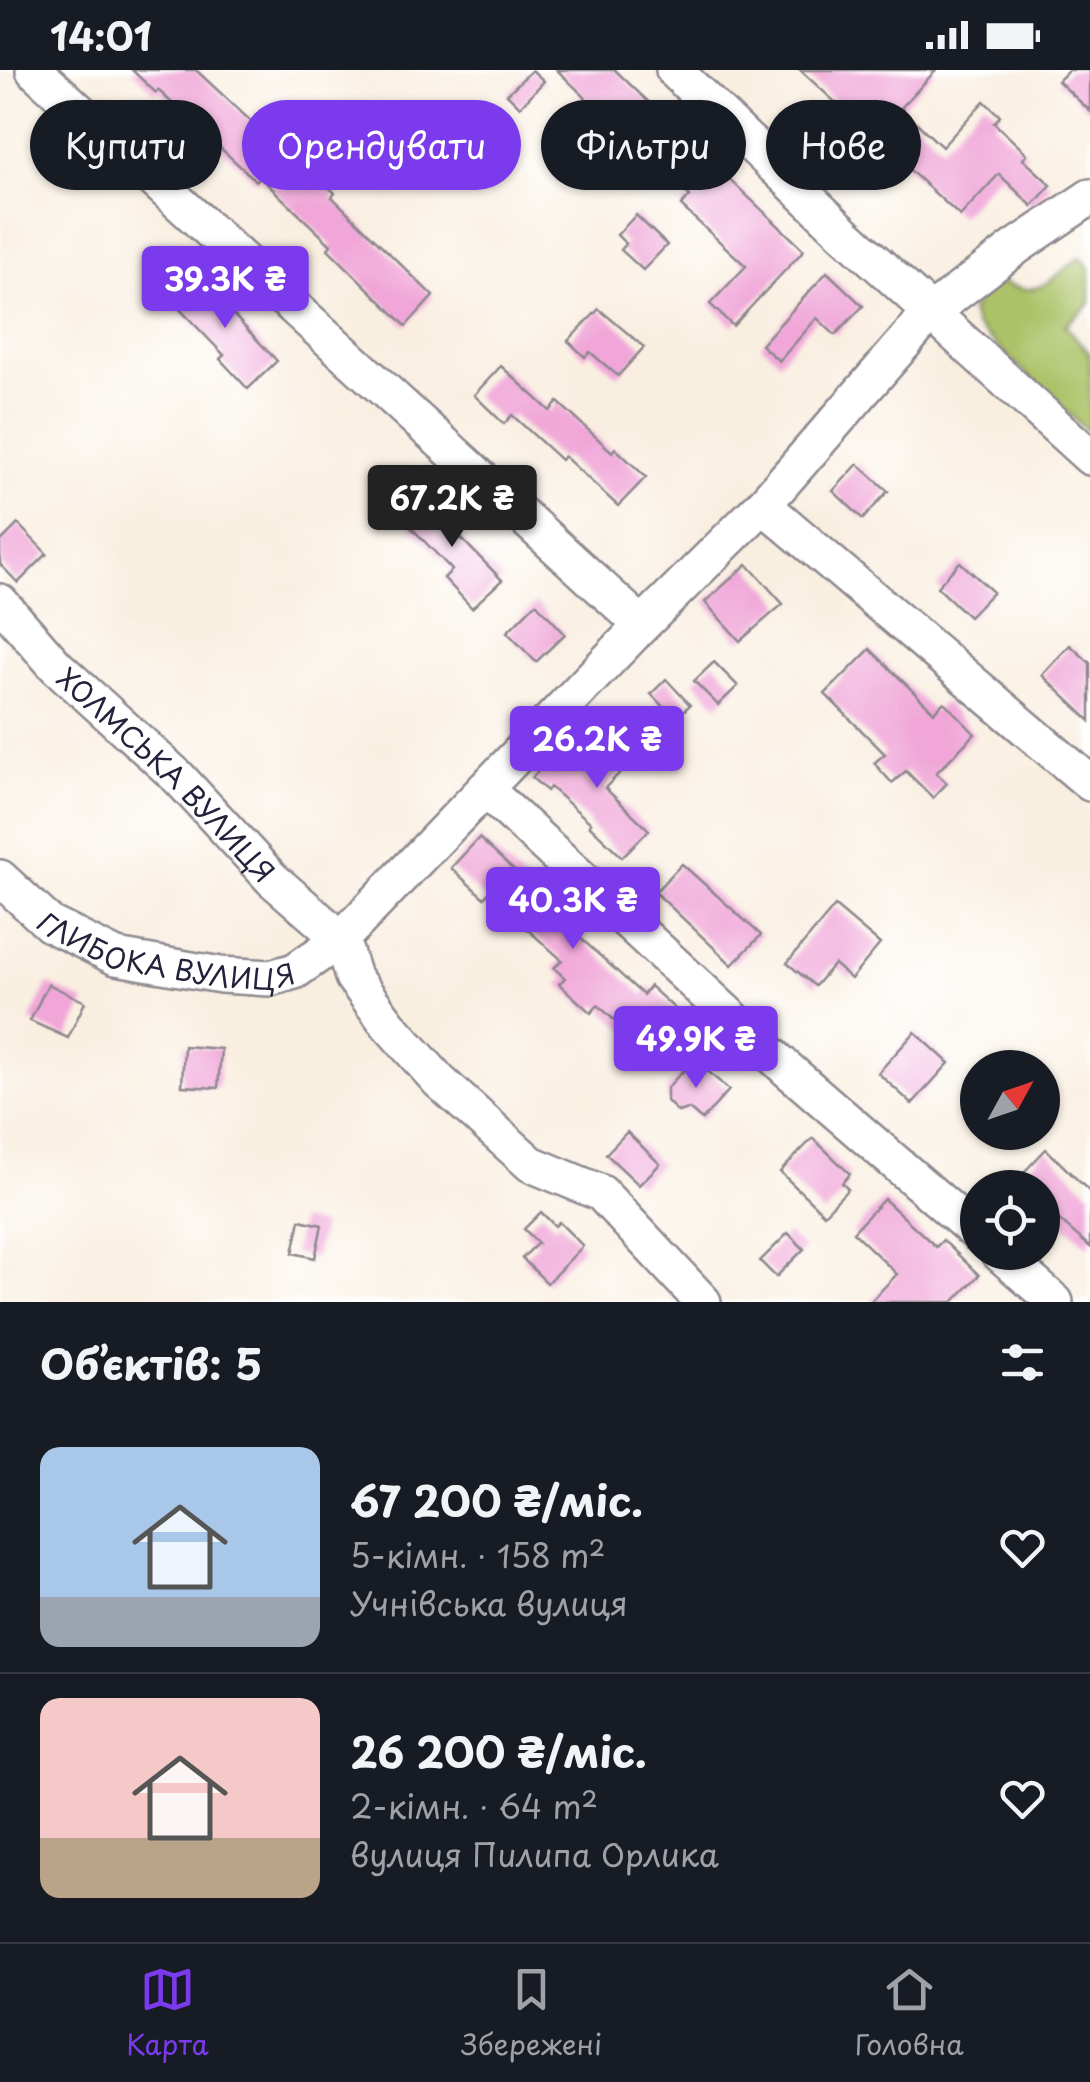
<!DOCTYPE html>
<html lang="uk">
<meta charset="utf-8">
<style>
:root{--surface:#171b24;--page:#20242c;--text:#f1f3f6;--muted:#9ea1a6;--line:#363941;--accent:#7c3aed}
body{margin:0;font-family:"Playpen Sans",sans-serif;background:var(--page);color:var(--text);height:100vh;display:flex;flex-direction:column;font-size:38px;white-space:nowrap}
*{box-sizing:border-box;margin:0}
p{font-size:32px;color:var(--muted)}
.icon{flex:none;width:55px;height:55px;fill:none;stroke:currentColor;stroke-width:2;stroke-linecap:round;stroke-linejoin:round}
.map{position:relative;height:1232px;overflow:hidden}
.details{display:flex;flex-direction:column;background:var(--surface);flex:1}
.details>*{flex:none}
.hud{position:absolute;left:30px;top:30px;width:1030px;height:90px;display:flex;gap:20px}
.needle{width:65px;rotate:50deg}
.tools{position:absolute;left:960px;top:980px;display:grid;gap:20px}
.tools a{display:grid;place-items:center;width:100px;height:100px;border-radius:50%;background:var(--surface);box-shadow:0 2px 8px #0004;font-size:50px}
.price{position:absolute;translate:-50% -85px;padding:0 22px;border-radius:10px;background:var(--accent);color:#fff;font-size:32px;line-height:65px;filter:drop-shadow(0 2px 5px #0008)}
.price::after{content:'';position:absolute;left:50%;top:60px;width:30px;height:22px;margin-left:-15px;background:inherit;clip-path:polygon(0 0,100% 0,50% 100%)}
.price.active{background:#222;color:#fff}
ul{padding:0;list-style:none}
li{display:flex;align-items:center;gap:30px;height:250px;padding:0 40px}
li+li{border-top:2px solid var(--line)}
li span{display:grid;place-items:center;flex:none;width:280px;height:200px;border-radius:20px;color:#555}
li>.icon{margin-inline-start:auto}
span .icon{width:120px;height:120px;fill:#fffc;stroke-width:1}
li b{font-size:42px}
h2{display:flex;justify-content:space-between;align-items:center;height:120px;padding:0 40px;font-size:42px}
.chip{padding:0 35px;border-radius:45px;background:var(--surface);box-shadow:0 2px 8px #0004;font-size:35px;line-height:90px}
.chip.active{background:var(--accent);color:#fff}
.status{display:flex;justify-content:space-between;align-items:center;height:70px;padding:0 50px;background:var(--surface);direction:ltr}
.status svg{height:28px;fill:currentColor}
.tab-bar{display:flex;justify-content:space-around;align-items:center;height:140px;border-top:2px solid var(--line);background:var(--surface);font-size:28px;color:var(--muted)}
.tab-bar a{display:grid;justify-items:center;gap:5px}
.tab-bar .active{color:var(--accent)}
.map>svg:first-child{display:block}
.green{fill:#acc267;stroke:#677251;stroke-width:2.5}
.building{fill:#f0a6d8}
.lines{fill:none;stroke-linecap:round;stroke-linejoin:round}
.minor-casing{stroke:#8e888e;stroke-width:40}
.minor{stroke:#fff;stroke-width:35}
.labels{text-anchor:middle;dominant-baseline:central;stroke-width:10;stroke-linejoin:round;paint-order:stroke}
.street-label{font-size:28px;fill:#22223b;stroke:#fff}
</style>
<div class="status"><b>14:01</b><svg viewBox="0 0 49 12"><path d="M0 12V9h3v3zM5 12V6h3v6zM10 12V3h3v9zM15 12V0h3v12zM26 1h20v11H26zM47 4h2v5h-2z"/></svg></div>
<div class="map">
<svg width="1090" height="1232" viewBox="0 0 1090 1232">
<rect width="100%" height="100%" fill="#fff"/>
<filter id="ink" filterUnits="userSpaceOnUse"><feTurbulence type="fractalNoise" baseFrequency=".01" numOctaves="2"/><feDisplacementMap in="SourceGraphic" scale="20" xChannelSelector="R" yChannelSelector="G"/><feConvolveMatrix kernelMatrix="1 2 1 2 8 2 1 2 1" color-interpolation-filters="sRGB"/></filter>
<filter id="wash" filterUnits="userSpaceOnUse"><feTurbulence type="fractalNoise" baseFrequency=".0048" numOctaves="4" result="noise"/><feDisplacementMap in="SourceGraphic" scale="40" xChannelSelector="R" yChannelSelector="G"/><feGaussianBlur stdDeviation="2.25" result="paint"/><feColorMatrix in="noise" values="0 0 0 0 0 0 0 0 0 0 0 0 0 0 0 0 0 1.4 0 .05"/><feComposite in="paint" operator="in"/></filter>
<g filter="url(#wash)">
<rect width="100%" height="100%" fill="#f9efe1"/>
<!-- green -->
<path class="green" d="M1081 187 1090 199V234L1065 255 1090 284V364L975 255 971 241 983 221 996 210C1040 231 1045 212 1081 187Z"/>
<g id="blocks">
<!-- building -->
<g class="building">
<path d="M132 0H196L302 99 305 95 335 123 332 127 433 226 406 256 328 179 331 175 260 107 256 111 158 20 156 23Z"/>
<path d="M532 0 544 11 520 37 507 24Z"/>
<path d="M557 0H615L804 180 733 256 710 234 746 196 681 136 690 126 603 45 574 75 560 62 589 31Z"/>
<path d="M800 0H936L901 38 942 77 984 31 1000 46 994 53 1027 84 1023 89 1051 115 1032 136 999 104 960 146Z"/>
<path d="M1069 0H1090V41L1058 11Z"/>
<path d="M636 145 667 175 643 200 621 180 626 174 617 165Z"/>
<path d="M827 202 863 236 835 265 817 248 779 291 761 275Z"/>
<path d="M202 203 230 233 226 237 277 291 248 319 220 289 224 285 172 231Z"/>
<path d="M599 239 644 277 618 306 590 282 585 287 568 271Z"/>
<path d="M501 296 550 341 558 332 612 382 615 378 646 407 618 436 564 386 561 390 512 345 504 354 474 325Z"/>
<path d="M858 394 888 421 863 449 833 421Z"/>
<path d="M432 421 461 451 452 459 502 510 472 538 444 508 452 500 403 449Z"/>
<path d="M18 454 47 484 18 513 0 494V472Z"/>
<path d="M960 492 993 522 969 547 937 517Z"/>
<path d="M747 494 783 534 740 571 705 532Z"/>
<path d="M536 533 565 564 536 592 507 562Z"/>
<path d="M1070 575 1090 593V651L1042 605Z"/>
<path d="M870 579 934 642 944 632 975 664 936 703 947 713 933 728 906 701 892 713 874 693 885 684 825 624Z"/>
<path d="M714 592 738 616 718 635 694 611Z"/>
<path d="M666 609 690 635 675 649 651 624Z"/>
<path d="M637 659 650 672 605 718 649 760 622 787 589 755 591 753 550 717 547 721 532 708 564 672 596 700Z"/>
<path d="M479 768 534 819 539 813 572 843 563 852 643 925 650 916 685 948 651 984 598 935 591 943 559 914 565 908 554 898 562 890 517 850 525 840 496 815 484 828 451 798Z"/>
<path d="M682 794 761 865 732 895 655 822Z"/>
<path d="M835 836 880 874 851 909 834 894 815 916 787 893Z"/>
<path d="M48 914 85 932 68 968 30 951Z"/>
<path d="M915 962 949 993 912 1034 878 1003Z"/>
<path d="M184 976 221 979 218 1018 182 1016Z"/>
<path d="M694 989 729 1020 702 1050 689 1039 678 1042 667 1031V1018Z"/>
<path d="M627 1062 660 1094 639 1115 606 1084Z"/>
<path d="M813 1068 850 1104 842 1113 848 1119 824 1144 780 1102Z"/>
<path d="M1046 1079 1090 1122V1177L1042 1135V1118H1009Z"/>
<path d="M884 1129 936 1177 943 1170 979 1205 953 1232H870L897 1204 853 1162Z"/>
<path d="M541 1142 555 1156 559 1152 583 1176 547 1213 522 1188 538 1173 524 1159Z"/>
<path d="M300 1150 322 1155 315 1188 293 1183Z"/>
<path d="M788 1163 804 1179 776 1207 760 1191Z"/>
</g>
</g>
</g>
<g filter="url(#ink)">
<use href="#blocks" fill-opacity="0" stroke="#8e888e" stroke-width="2.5"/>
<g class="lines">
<defs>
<g id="minor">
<path d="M34 0 642 555"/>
<path d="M674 0 846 165 1090 387"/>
<path d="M763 435 1090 713"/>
<path id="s1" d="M0 532 56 596 179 708 272 809 341 869"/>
<path d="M485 719 786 998 978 1164"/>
<path id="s2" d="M0 808 50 854 116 887 221 905 270 908 295 901 341 869 642 555 763 435 931 242 1016 177 1090 127"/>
<path d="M341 869 353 907 388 954 439 1011 531 1094 601 1123 703 1232"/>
<path d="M998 1182 1055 1232"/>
</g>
</defs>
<!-- minor casing -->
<use href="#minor" class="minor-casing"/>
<!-- minor -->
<use href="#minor" class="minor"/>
</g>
</g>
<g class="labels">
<!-- street labels -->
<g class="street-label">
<text stroke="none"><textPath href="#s1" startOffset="240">ХОЛМСЬКА ВУЛИЦЯ</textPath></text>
<text stroke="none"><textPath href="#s2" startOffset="190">ГЛИБОКА ВУЛИЦЯ</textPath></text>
</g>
</g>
</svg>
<div class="tools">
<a><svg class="needle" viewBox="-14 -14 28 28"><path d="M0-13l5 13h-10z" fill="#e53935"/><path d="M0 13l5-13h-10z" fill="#9ea1a6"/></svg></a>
<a><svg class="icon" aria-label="locate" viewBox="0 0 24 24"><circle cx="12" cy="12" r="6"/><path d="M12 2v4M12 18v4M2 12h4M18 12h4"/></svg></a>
</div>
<b class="price" style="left:225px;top:261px">39.3K ₴</b>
<b class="price active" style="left:452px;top:480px">67.2K ₴</b>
<b class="price" style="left:597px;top:721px">26.2K ₴</b>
<b class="price" style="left:573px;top:882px">40.3K ₴</b>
<b class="price" style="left:696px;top:1021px">49.9K ₴</b>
<div class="hud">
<a class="chip">Купити</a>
<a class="chip active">Орендувати</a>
<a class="chip">Фільтри</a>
<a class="chip">Нове</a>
</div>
</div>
<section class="details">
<h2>Об’єктів: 5<svg class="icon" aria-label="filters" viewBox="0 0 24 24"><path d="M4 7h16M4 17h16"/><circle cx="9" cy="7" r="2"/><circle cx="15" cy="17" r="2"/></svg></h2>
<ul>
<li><span style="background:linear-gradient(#a9c7e8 75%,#9aa5b1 0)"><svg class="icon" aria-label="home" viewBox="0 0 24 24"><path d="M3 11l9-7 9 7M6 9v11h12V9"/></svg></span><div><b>67 200 ₴/міс.</b><p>5-кімн. · 158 m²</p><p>Учнівська вулиця</p></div><svg class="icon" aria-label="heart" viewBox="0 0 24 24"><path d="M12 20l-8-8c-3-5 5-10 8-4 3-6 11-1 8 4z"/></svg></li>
<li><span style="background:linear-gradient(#f6c9c9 70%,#b9a48a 0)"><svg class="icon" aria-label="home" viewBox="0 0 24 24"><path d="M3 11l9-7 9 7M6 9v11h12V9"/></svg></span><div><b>26 200 ₴/міс.</b><p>2-кімн. · 64 m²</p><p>вулиця Пилипа Орлика</p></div><svg class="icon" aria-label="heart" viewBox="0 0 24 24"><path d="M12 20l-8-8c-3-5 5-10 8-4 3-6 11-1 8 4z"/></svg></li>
</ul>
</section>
<nav class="tab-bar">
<a class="active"><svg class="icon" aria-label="map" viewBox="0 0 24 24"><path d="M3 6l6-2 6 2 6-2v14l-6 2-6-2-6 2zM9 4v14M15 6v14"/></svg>Карта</a>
<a><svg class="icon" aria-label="saved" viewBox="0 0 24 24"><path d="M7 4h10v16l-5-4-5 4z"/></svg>Збережені</a>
<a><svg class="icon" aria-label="home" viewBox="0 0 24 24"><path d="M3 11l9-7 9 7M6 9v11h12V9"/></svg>Головна</a>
</nav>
